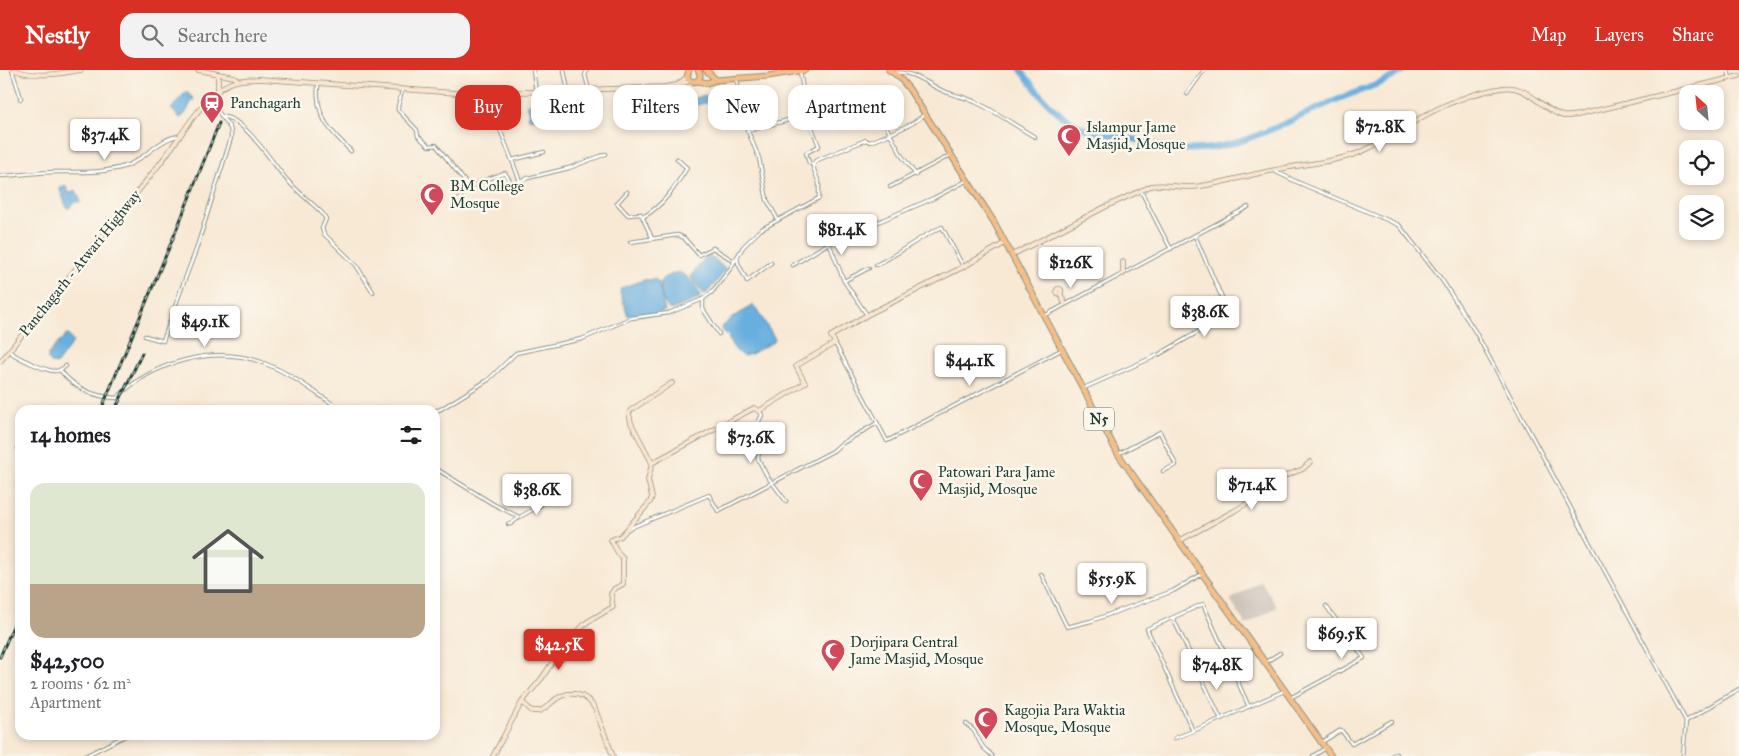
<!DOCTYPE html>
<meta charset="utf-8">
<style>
:root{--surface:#fff;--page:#f2f2f2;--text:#202124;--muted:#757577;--accent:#d93025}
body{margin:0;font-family:"IM FELL Great Primer",serif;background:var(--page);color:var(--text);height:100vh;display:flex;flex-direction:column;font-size:19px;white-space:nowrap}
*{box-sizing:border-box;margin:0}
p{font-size:16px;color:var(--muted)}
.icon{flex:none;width:28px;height:28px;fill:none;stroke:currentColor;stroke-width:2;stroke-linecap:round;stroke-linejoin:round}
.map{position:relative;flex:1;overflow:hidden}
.sheet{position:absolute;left:15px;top:335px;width:425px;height:335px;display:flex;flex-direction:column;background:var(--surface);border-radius:15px;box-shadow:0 2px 8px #0003}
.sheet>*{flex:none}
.hud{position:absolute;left:455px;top:15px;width:475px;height:45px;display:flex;gap:10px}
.needle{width:32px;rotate:333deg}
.fabs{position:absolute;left:1679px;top:15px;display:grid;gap:10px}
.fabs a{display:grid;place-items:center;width:45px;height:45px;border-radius:10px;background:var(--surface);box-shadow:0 2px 8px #0003;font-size:25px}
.price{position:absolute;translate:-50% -42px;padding:0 11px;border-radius:5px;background:#fff;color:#222;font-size:16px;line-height:32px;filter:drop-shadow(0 1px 2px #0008)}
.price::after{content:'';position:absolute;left:50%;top:30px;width:15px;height:11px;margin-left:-8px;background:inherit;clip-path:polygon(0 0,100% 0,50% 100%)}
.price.on{background:var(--accent);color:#fff}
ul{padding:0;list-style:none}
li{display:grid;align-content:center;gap:10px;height:265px;padding:0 15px}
li span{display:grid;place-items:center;height:155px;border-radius:15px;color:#555}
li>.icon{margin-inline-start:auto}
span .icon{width:90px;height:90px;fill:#fffc;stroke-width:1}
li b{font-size:21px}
h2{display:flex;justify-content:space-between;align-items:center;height:60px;padding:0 15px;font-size:21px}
.chip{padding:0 18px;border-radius:15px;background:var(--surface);box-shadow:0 2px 8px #0003;font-size:18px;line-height:45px}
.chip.on{background:var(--accent);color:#fff}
header{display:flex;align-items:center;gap:30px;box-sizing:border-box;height:70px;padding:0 25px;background:var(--accent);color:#fff}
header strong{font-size:24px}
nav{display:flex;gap:28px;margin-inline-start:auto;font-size:18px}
.search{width:350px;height:45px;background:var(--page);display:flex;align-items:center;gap:12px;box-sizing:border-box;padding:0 18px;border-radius:15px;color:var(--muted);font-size:19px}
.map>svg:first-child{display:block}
.industrial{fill:#ccc2b9}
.water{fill:#67aede;stroke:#437689}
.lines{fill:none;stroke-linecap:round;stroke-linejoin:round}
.river{stroke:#67aede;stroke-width:6}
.street-casing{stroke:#8c9384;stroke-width:4.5}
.secondary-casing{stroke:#8c9384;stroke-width:5.5}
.highway-casing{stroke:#8c9384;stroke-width:7}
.street{stroke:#fff;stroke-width:2.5}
.secondary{stroke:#fbe5cf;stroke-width:4}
.highway{stroke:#f6be87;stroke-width:5}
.rail-casing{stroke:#1f3d34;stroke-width:3}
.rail{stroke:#fbf7ec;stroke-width:1;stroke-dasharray:4;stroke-linecap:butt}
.labels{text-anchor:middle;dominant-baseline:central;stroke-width:5;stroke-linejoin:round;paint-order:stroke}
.shield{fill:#fbf7ec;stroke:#61756b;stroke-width:1}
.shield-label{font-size:14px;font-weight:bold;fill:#1f3d34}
.poi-label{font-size:15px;fill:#1f3d34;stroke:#fbf7ec;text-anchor:start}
.street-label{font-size:15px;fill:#1f3d34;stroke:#fbf7ec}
</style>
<header>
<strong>Nestly</strong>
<div class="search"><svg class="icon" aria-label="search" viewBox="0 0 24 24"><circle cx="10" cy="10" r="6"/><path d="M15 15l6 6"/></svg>Search here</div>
<nav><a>Map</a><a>Layers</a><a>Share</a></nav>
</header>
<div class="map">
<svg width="1739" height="686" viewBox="0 0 1739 686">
<rect width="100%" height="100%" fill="#fbf7ec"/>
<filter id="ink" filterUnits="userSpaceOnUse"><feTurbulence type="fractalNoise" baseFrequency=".02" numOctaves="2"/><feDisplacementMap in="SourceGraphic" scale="10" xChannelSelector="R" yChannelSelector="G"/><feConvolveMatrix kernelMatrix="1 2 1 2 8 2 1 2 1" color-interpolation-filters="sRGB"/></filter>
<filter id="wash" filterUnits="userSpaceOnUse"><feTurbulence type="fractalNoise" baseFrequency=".0096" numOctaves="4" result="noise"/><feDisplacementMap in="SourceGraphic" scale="20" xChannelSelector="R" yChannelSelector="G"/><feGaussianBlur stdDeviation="1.12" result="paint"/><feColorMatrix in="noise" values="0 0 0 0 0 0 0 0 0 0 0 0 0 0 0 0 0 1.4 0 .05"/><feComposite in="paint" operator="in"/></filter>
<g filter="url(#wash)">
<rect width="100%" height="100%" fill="#f8e9d5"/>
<!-- industrial -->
<path class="industrial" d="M1261 511 1277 537 1246 555 1230 530Z"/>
<!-- water -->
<g class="water">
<path d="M187 22 194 29C187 36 189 43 180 48L171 39C177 33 179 27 187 22Z"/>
<path d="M703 26H706V33C693 34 689 42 678 41L674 31 676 29H690Z"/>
<path d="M546 33 553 39V46L530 49 528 46 530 44 527 34Z"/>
<path d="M63 116 66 117 69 123 76 120 81 132H74L70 138H67L60 120V118Z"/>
<path d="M708 186 717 191 726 200 707 223 704 224 692 209 691 206 703 190Z"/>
<path d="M678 202C687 204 698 217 700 226L699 229 670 240C663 234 660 221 660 212L663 208Z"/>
<path d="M655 209 658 212 665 241 654 244 628 246 620 222 621 218 644 210Z"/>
<path d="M753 235 756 238 775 269 773 272 751 284 743 286C736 283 729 272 728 265L723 261 722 257 732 248Z"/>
<path d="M66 265H68L73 272 57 294 51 293 48 289V284Z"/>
</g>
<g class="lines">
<!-- river -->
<path class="river" d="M1021 0C1041 27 1061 53 1095 62 1105 65 1117 65 1128 68 1142 70 1155 76 1169 78 1226 87 1278 56 1327 34 1353 22 1381 16 1404 0"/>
</g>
</g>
<g filter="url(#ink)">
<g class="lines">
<defs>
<g id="street">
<path d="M12 0 21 28 20 29"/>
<path d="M533 0 536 22"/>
<path d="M564 0 568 21"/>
<path d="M587 0 585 5 589 20"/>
<path d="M1728 0 1730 8"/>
<path d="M800 1 807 45 821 47 869 26 872 27 890 64 913 53 924 45"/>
<path d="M893 3C911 0 925 12 939 19 950 25 964 26 975 32 996 41 1015 56 1035 67"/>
<path d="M318 13C315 46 328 59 351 81"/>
<path d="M402 19C402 26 397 34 398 40L417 60 418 66 429 76 436 75 470 118"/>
<path d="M493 23 496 49 520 111"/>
<path d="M1187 24 1204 0"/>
<path d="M222 47C243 45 274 96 288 111 298 122 311 132 322 143L326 149 322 158 324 164 356 195 373 222"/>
<path d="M747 61 807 45 819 76 806 83 809 93 813 95"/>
<path d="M512 90 544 82"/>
<path d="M1274 101 1297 112 1399 155 1442 210 1476 263 1686 651"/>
<path d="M0 106C19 105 39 102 58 102 80 102 105 103 126 96 146 89 159 68 179 66"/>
<path d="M890 117 951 85"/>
<path d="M1141 121C1151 141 1160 159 1171 179"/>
<path d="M627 122 617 133 628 145 641 144 652 168"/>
<path d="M457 136C460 115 489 109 505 103L512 114 528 108 569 98 606 84"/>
<path d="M643 147C663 136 675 117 687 98L677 89"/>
<path d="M778 150 819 128V113L813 97 815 91 866 70 870 72 890 64 902 86 916 105"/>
<path d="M630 172 678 165 684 168 699 185 713 178 734 191"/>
<path d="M737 187 738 193 747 211 771 193"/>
<path d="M793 195 829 173"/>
<path d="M876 195C899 184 919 167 942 157L963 196"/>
<path d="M844 211 869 198"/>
<path d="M703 229V239L719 264"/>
<path d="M867 245 844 211 829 173 934 128 966 111"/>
<path d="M1044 246 1248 137"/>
<path d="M145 266 163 271 182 217 196 180 231 68V62L230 58 209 29"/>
<path d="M835 273 887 371 1061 280"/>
<path d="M9 281C16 287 45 301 55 301 59 301 62 299 66 296"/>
<path d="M60 300C74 318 94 327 117 328 153 291 217 274 266 294 292 304 318 325 342 340"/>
<path d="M1084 318 1158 285 1229 244 1195 166"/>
<path d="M435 341 441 339 488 310 516 283 582 269 631 248 669 243 703 229 712 222 730 199 743 177 760 160 778 150 767 130 759 88 743 49 737 10"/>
<path d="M759 341 762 345 756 357 760 374 758 389 767 406 786 431"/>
<path d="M18 378 20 382"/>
<path d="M1118 384 1160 362 1176 395 1163 401"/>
<path d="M435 398 493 434 519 447"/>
<path d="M508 454H511C519 446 529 442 538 437 545 432 552 424 559 418"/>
<path d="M628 459 709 425 718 441 833 381 841 374 877 353"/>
<path d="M1041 504 1067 557 1091 551 1173 521 1202 504"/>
<path d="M1173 548 1221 649"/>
<path d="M1224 581 1203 534 1147 559 1193 661 1284 621"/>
<path d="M1224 581 1249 637"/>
<path d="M1266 592 1280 583"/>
<path d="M1290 628 1364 588 1326 536"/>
<path d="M966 654C977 661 976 667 983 677 986 681 990 682 992 686"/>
<path d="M1175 668 1193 661"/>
<path d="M1322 672 1341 660 1352 674 1392 651"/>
<path d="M85 686 127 665"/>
<path d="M1313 686 1324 679"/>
<path d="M1391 686 1396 684"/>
<path d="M1683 686 1686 651 1739 619"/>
</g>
<g id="secondary">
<path d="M14 0C36 8 59 4 81 0"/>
<path d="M198 0 234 7 238 10"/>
<path d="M218 4V20"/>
<path d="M677 16 690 11"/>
<path d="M1012 185 1105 137 1151 116C1164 113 1179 118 1193 117 1221 114 1247 105 1275 100 1299 95 1323 93 1346 87 1372 80 1393 64 1417 50 1442 35 1472 23 1502 18 1527 13 1541 40 1563 46 1567 47 1573 45 1578 45L1739 6"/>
<path d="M1123 204V192"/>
<circle cx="1059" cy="221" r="2.5"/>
<path d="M1060 223 1065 234"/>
<path d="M0 292C53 227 106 162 158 96 176 74 198 35 220 19 232 10 245 9 260 9L470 24 663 17 677 15 687 7"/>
<path d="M672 313 631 340 629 343 631 353 652 393 754 338 759 341 805 313 796 296 835 273 831 266 867 245 963 197 1005 173"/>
<path d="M1179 471 1234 441 1254 429 1280 408 1303 399 1310 392"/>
<path d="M522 632 532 641C533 641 539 641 540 641 545 639 551 633 556 629 571 619 587 624 595 639L613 686"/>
<path d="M493 686 522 632 542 608 564 575 587 552 613 537 611 524 614 519 623 514V489L618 483 611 470 621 466 650 432 652 427 648 410 652 393"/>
</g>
<g id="highway">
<path d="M689 0 687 7C693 17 705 9 698 0"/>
<path d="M706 0 716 10"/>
<path d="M889 0 899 7 909 19 994 152 1118 384 1331 686"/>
<path d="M698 11 707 13 716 10 768 6 805 0"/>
</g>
</defs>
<!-- street casing -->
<use href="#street" class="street-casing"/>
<!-- secondary casing -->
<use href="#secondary" class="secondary-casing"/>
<!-- highway casing -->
<use href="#highway" class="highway-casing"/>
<!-- street -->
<use href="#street" class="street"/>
<!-- secondary -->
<use href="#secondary" class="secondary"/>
<!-- highway -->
<use href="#highway" class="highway"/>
<defs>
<g id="rail">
<path d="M101 340 176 161 219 53"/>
<path d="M115 340 142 283"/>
<path d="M0 587 20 540"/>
</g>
</defs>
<!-- rail casing -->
<use href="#rail" class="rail-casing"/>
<!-- rail -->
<use href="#rail" class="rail"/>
</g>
</g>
<!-- icons -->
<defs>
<symbol id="station-pin" viewBox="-11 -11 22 30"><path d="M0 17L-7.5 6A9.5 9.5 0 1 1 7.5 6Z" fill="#d1495b" stroke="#fbf7ec"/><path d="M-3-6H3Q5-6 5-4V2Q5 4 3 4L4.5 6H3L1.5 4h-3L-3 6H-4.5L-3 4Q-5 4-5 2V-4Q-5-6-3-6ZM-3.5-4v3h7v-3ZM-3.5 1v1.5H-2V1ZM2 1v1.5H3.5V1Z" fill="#fff"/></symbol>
<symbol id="mosque-pin" viewBox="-11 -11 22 30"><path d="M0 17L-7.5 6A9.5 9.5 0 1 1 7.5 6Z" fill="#d1495b" stroke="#fbf7ec"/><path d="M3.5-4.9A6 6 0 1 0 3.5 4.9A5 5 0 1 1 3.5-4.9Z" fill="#fff"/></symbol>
</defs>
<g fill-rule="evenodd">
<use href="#station-pin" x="198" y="19" width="28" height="38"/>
<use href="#mosque-pin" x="1055" y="52" width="28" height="38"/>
<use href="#mosque-pin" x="418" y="111" width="28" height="38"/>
<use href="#mosque-pin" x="907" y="397" width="28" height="38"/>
<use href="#mosque-pin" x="819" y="567" width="28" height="38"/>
<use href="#mosque-pin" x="972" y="635" width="28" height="38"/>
</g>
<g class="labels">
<!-- shield labels -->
<rect class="shield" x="1084" y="337.5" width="30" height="23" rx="4"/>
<g class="shield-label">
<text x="1099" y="349">N5</text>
</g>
<!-- poi labels -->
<g class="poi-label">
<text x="230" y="33">Panchagarh</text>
<text x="1086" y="57">Islampur Jame<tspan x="1086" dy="17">Masjid, Mosque</tspan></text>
<text x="450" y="116">BM College<tspan x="450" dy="17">Mosque</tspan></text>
<text x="938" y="402">Patowari Para Jame<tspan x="938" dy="17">Masjid, Mosque</tspan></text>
<text x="850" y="572">Dorjipara Central<tspan x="850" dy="17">Jame Masjid, Mosque</tspan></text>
<text x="1004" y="640">Kagojia Para Waktia<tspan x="1004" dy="17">Mosque, Mosque</tspan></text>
</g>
<!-- street labels -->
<g class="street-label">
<text transform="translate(80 193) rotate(-51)">Panchagarh - Atwari Highway</text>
</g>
</g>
</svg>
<div class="fabs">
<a><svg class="needle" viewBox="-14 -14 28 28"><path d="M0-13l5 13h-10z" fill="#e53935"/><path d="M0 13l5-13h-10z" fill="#757577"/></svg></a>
<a><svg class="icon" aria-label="locate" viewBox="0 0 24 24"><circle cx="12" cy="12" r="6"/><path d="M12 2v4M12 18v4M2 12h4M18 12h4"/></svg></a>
<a><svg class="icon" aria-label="layers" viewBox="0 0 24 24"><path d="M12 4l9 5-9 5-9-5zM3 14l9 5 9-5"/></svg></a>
</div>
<b class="price" style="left:1380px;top:83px">$72.8K</b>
<b class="price" style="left:105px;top:91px">$37.4K</b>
<b class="price" style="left:842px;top:186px">$81.4K</b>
<b class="price" style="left:1071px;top:219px">$126K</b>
<b class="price" style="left:1205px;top:268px">$38.6K</b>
<b class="price" style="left:205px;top:278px">$49.1K</b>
<b class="price" style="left:970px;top:317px">$44.1K</b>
<b class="price" style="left:751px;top:394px">$73.6K</b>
<b class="price" style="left:1252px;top:441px">$71.4K</b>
<b class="price" style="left:537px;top:446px">$38.6K</b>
<b class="price" style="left:1112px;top:535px">$55.9K</b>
<b class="price" style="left:1342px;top:590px">$69.5K</b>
<b class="price on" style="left:559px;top:601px">$42.5K</b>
<b class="price" style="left:1217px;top:621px">$74.8K</b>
<div class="hud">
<a class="chip on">Buy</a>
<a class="chip">Rent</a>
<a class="chip">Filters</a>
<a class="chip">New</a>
<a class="chip">Apartment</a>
</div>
<section class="sheet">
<h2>14 homes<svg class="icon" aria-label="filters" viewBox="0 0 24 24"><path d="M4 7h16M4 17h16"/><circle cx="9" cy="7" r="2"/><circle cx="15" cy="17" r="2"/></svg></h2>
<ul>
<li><span style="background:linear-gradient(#dfe7d0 65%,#b9a48a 0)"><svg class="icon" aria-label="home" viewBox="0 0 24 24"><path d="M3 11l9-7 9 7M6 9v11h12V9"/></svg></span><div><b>$42,500</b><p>2 rooms · 62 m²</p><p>Apartment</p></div></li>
</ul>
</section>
</div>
